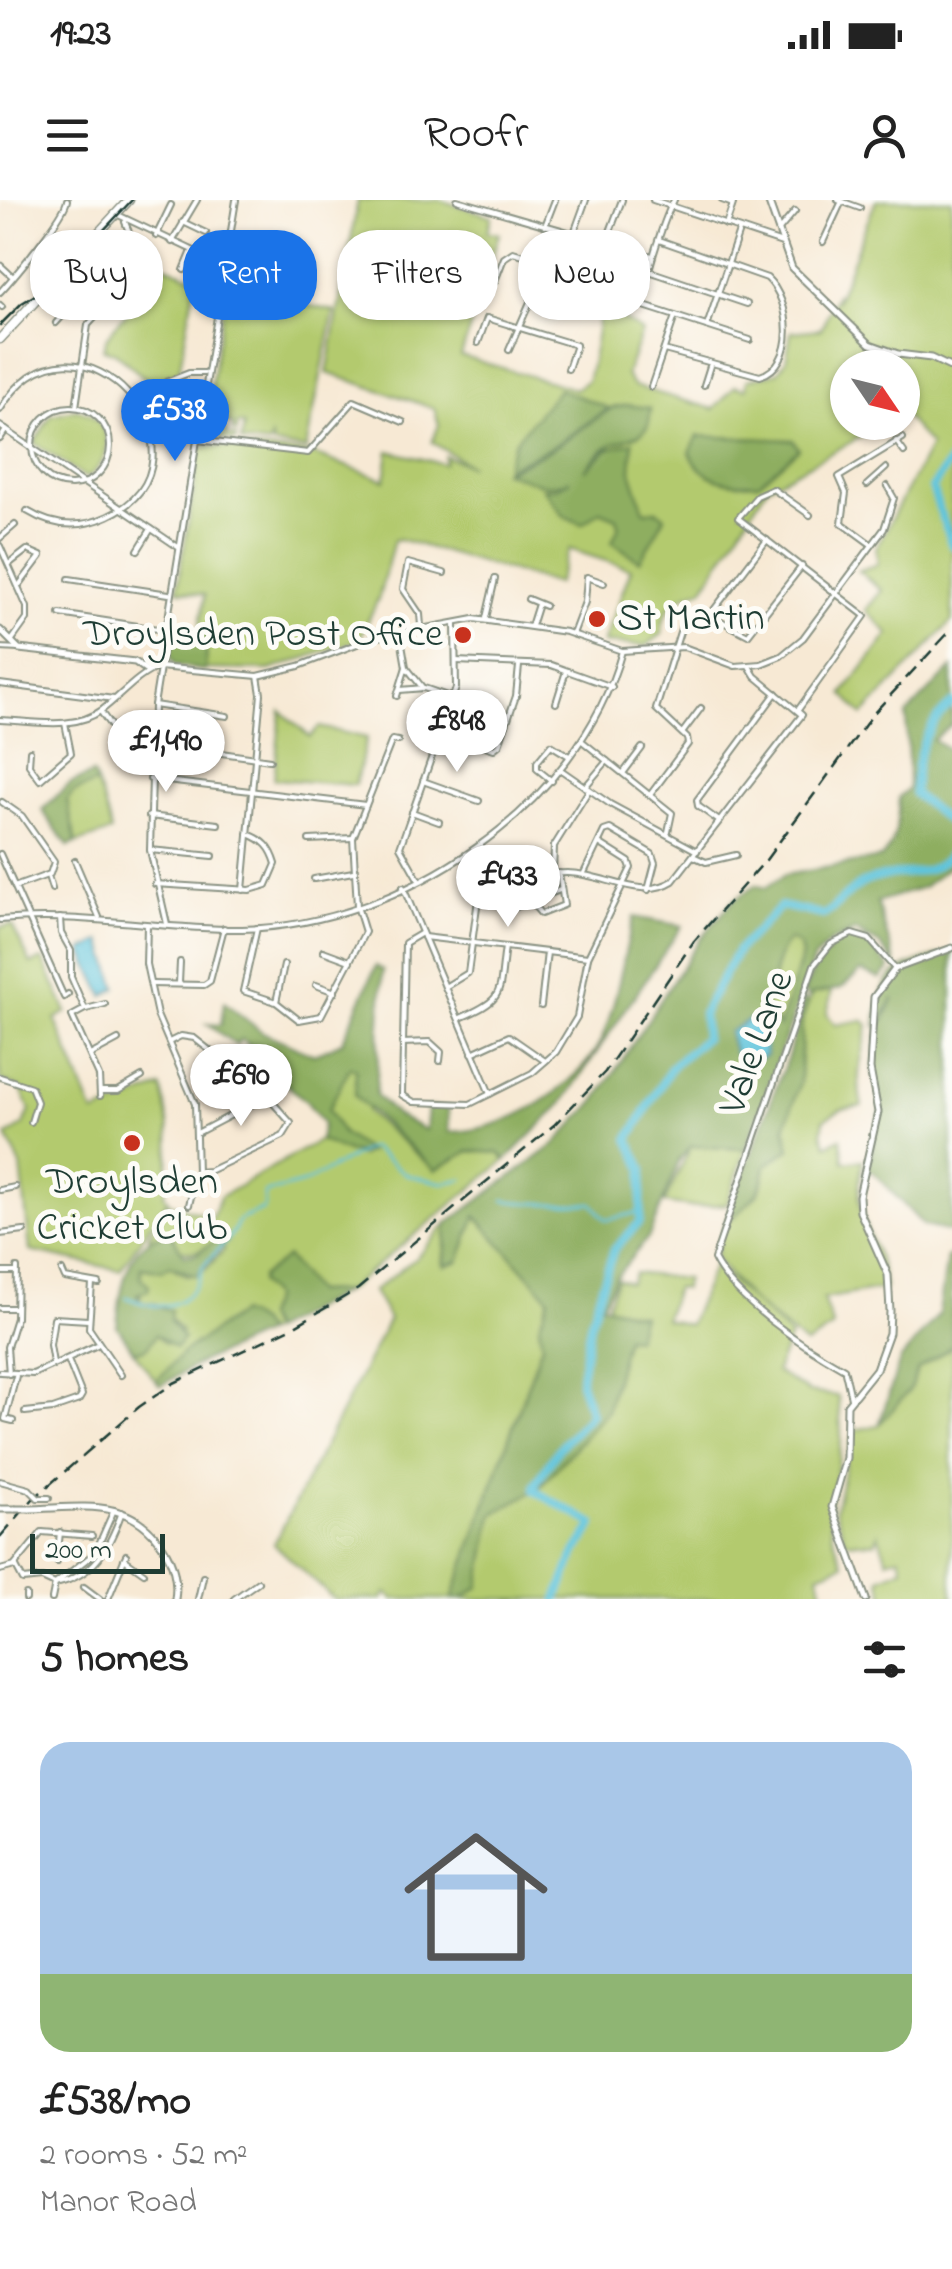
<!DOCTYPE html>
<meta charset="utf-8">
<style>
:root{--surface:#fff;--page:#f2f2f2;--text:#222;--muted:#767676;--line:#e0e0e0;--accent:#1a73e8}
body{margin:0;font-family:"Indie Flower",sans-serif;background:var(--page);color:var(--text);height:100vh;display:flex;flex-direction:column;font-size:38px;white-space:nowrap}
*{box-sizing:border-box;margin:0}
p{font-size:32px;color:var(--muted)}
.icon{flex:none;width:55px;height:55px;fill:none;stroke:currentColor;stroke-width:2;stroke-linecap:round;stroke-linejoin:round}
.map{position:relative;height:1399px;overflow:hidden}
.panel{display:flex;flex-direction:column;background:var(--surface);flex:1}
.panel>*{flex:none}
.banner{position:absolute;left:30px;top:30px;width:892px;height:90px;display:flex;gap:20px}
.needle{width:65px;rotate:125deg}
.controls{position:absolute;left:830px;top:150px;display:grid;gap:20px}
.controls a{display:grid;place-items:center;width:90px;height:90px;border-radius:50%;background:var(--surface);box-shadow:0 2px 8px #0004;font-size:50px}
.scale{position:absolute;left:30px;bottom:25px;width:135px;box-sizing:border-box;padding-left:10px;border:5px solid #1f3d34;border-top:0;font-size:28px;line-height:35px;white-space:nowrap;color:#1f3d34;-webkit-text-stroke:8px #fdfcf7;paint-order:stroke}
.price{position:absolute;translate:-50% -85px;padding:0 22px;border-radius:35px;background:#fff;color:#222;font-size:32px;line-height:65px;filter:drop-shadow(0 2px 5px #0008)}
.price::after{content:'';position:absolute;left:50%;top:60px;width:30px;height:22px;margin-left:-15px;background:inherit;clip-path:polygon(0 0,100% 0,50% 100%)}
.price.selected{background:var(--accent);color:#fff}
ul{padding:0;list-style:none}
li{display:grid;align-content:center;gap:20px;height:530px;padding:0 40px}
li+li{border-top:2px solid var(--line)}
li span{display:grid;place-items:center;height:310px;border-radius:30px;color:#555}
li>.icon{margin-inline-start:auto}
span .icon{width:180px;height:180px;fill:#fffc;stroke-width:1}
li b{font-size:42px}
h2{display:flex;justify-content:space-between;align-items:center;height:120px;padding:0 40px;font-size:42px}
.tag{padding:0 35px;border-radius:40px;background:var(--surface);box-shadow:0 2px 8px #0004;font-size:35px;line-height:90px}
.tag.selected{background:var(--accent);color:#fff}
.status{display:flex;justify-content:space-between;align-items:center;height:70px;padding:0 50px;background:var(--surface);direction:ltr}
.status svg{height:28px;fill:currentColor}
header{display:flex;justify-content:space-between;align-items:center;height:130px;padding:0 40px;background:var(--surface);font-size:45px;font-weight:600}
.map>svg:first-child{display:block}
.green{fill:#b3ca6e;stroke:#698451;stroke-width:2.5}
.forest{fill:#8eae61;stroke:#56764a;stroke-width:2.5;fill-rule:evenodd}
.water{fill:#5fc4dc;stroke:#3f8088;stroke-width:2.5}
.lines{fill:none;stroke-linecap:round;stroke-linejoin:round}
.stream{stroke:#5fc4dc;stroke-width:2.5}
.river{stroke:#5fc4dc;stroke-width:8}
.minor-casing{stroke:#8b9384;stroke-width:8}
.tertiary-casing{stroke:#8b9384;stroke-width:9}
.primary-casing{stroke:#8b9384;stroke-width:11}
.minor{stroke:#fff;stroke-width:4}
.tertiary{stroke:#fff;stroke-width:5}
.primary{stroke:#fff;stroke-width:8}
.tram{stroke:#1f3d34;stroke-width:2.5}
.rail{stroke:#1f3d34;stroke-width:2.5;stroke-dasharray:15 8;stroke-linecap:butt}
.minor-bridge-casing{stroke:#8b9384;stroke-width:8;stroke-linecap:butt}
.tertiary-bridge-casing{stroke:#8b9384;stroke-width:9;stroke-linecap:butt}
.minor-bridge{stroke:#fff;stroke-width:4}
.tertiary-bridge{stroke:#fff;stroke-width:5}
.poi-dot{fill:#c8321e;stroke:#fdfcf7;stroke-width:4}
.labels{text-anchor:middle;dominant-baseline:central;stroke-width:10;stroke-linejoin:round;paint-order:stroke}
.poi-label{font-size:40px;fill:#1f3d34;stroke:#fdfcf7;text-anchor:start}
.street-label{font-size:40px;fill:#1f3d34;stroke:#fdfcf7}
</style>
<div class="status"><b>19:23</b><svg viewBox="0 0 49 12"><path d="M0 12V9h3v3zM5 12V6h3v6zM10 12V3h3v9zM15 12V0h3v12zM26 1h20v11H26zM47 4h2v5h-2z"/></svg></div>
<header><svg class="icon" aria-label="menu" viewBox="0 0 24 24"><path d="M4 6h16M4 12h16M4 18h16"/></svg>Roofr<svg class="icon" aria-label="person" viewBox="0 0 24 24"><circle cx="12" cy="8" r="4"/><path d="M4 21q1-7 8-7t8 7"/></svg></header>
<div class="map">
<svg width="952" height="1399" viewBox="0 0 952 1399">
<rect width="100%" height="100%" fill="#fdfcf7"/>
<filter id="ink" filterUnits="userSpaceOnUse"><feTurbulence type="fractalNoise" baseFrequency=".01" numOctaves="2"/><feDisplacementMap in="SourceGraphic" scale="20" xChannelSelector="R" yChannelSelector="G"/><feConvolveMatrix kernelMatrix="1 2 1 2 8 2 1 2 1" color-interpolation-filters="sRGB"/></filter>
<filter id="wash" filterUnits="userSpaceOnUse"><feTurbulence type="fractalNoise" baseFrequency=".0048" numOctaves="4" result="noise"/><feDisplacementMap in="SourceGraphic" scale="40" xChannelSelector="R" yChannelSelector="G"/><feGaussianBlur stdDeviation="2.25" result="paint"/><feColorMatrix in="noise" values="0 0 0 0 0 0 0 0 0 0 0 0 0 0 0 0 0 1.4 0 .05"/><feComposite in="paint" operator="in"/></filter>
<g filter="url(#wash)">
<rect width="100%" height="100%" fill="#f7e9d4"/>
<!-- green -->
<g class="green">
<path d="M358 0H440L492 16 488 31 499 34 461 156 575 189 587 181C597 146 598 112 606 76L616 79 617 115 642 132 626 175 633 186 714 209 735 186 746 189 747 180 778 172 786 160 791 132 821 129 836 95 837 100 876 0H952V421L863 515 843 494 889 434 866 410 882 390 858 371 878 364 876 348 930 246 903 214 902 168H848V222L887 223 767 287 703 389C678 396 662 406 662 434L646 446 603 443 631 369 569 349 557 384 399 339 394 340 379 397 359 440 270 470 192 469 205 395 177 390 201 245 313 254 385 280 389 251 444 264 445 256 471 266 432 242 439 225 434 208 327 173Z"/>
<path d="M255 52 275 81 290 80 292 102 334 111 306 249 273 245 271 238 269 245 241 242 244 225 238 224 237 232 233 231V224L219 221 217 230H228L227 235 236 236 235 241 203 237 231 57Z"/>
<path d="M161 64 196 78 179 172 152 184 114 152 103 149C111 114 151 105 161 64Z"/>
<path d="M76 209C113 218 117 259 86 278L34 243 51 215Z"/>
<path d="M281 511 310 537 319 527 367 538 355 585 274 579Z"/>
<path d="M93 574C100 595 108 609 111 632L68 646 42 610 71 583Z"/>
<path d="M12 725 31 764 43 759 67 812 55 819 94 914 161 887C173 925 170 957 164 996L168 999 120 1070 30 1051 21 966 7 936 24 925 30 910 20 888 0 880V727Z"/>
<path d="M790 740 799 745 802 754 779 827 766 805C773 786 775 751 790 740Z"/>
<path d="M832 790 827 814 835 825 863 820 868 825C863 860 854 870 862 906L842 909 824 919 822 934 827 945 841 938 844 962 863 960C849 1028 878 1030 885 1088L823 1099 833 1127 806 1145 752 1101 715 1058C718 1048 720 1034 725 1025 739 1000 762 1009 766 965L790 949 785 927 800 882 802 820 812 794Z"/>
<path d="M349 867 356 868 368 913 435 970 470 951 499 953 506 960 346 1091 315 1092 299 1076 264 1087 273 1097 265 1117 271 1131 266 1133 258 1122 156 1181 134 1152 147 1148 156 1134 165 1143 181 1131 157 1104 140 1102 141 1067 162 1071 169 1066 188 1076 205 1070 224 1050 221 1036C195 1058 186 1057 161 1035L149 1040V1035L169 1003 212 1017 220 997 320 940 361 956 368 952 342 933 328 910Z"/>
<path d="M691 946 746 949 727 1004 691 1007 664 1003Z"/>
<path d="M475 1015 549 1098 539 1126 542 1144 452 1399H394L386 1393 382 1399H334L274 1344 389 1119 373 1091 416 1058 447 1024 443 1064 459 1061Z"/>
<path d="M714 1065 790 1136 776 1172 809 1192 838 1196C839 1211 842 1228 841 1243 836 1299 817 1307 844 1364L819 1374 824 1399H461L479 1387 492 1314 539 1288 607 1211 626 1136 642 1115 607 1106 617 1079 630 1083 635 1073 686 1079 683 1089 675 1088 665 1119 689 1125Z"/>
<path d="M952 1146V1399H885L880 1378 903 1368 900 1356 887 1360 878 1334 875 1343 845 1341 835 1310 852 1236 855 1230 879 1225 918 1169Z"/>
</g>
<!-- forest -->
<g class="forest">
<path d="M559 189 609 208 552 247 505 269 515 241Z"/>
<path d="M627 205 650 208C652 242 629 234 607 247 598 253 591 263 584 271L608 249 633 242 631 271 644 311H658L665 317 640 361 612 342 619 326 617 318 600 311 582 324 564 316 543 288H556L570 280C543 292 530 278 504 272L552 249 612 208Z"/>
<path d="M698 236 793 240 799 249 759 283C732 285 701 282 690 252Z"/>
<path d="M199 430 208 431 205 471 175 465 167 450 170 431Z"/>
<path d="M952 468V524L933 540 952 552 947 588 952 606V664L924 687 877 702 896 765 880 745 855 731 830 742 814 758 746 949 691 946 680 959 649 1036 616 1077 602 1105 642 1115 636 1138 626 1137 607 1211 539 1288 493 1314 479 1387 461 1399H452L542 1145 539 1126 549 1098 476 1016 459 1061 445 1066 447 1024 554 945 597 899 700 739 734 700 756 685 765 688 785 675 881 658C899 640 897 621 899 597L909 588 906 515ZM790 740 799 745 802 755 779 827 766 805C773 786 775 751 790 740Z"/>
<path d="M93 574 97 583 74 592 67 600 76 642 68 646 42 610 71 583Z"/>
<path d="M634 717 682 726 561 905 506 960 499 953 469 951 435 970 355 896 356 869 350 867 328 910 342 933 369 952 349 953 320 940 323 923 307 902 269 869 272 864 241 839 236 845 207 824 221 825 224 802 262 832 314 855 342 842 376 766 383 770 376 895 397 916 426 930 428 907 448 908 449 932C507 932 584 887 605 831 619 795 623 754 634 717Z"/>
<path d="M849 737 865 740 890 768 880 779 861 771 841 788 812 794 810 799 804 793C814 768 823 748 849 737Z"/>
<path d="M952 751V1032L924 1026 873 972 867 971 882 906 873 871 877 834 894 798 876 828C880 766 898 769 952 751Z"/>
<path d="M803 799 808 803 802 820 800 882 785 927 790 949 766 965C763 996 747 1004 725 1024L789 853Z"/>
<path d="M171 1034 184 1055H195L221 1036 228 1041 196 1076 170 1066 162 1071 141 1067V1078L149 1085 148 1090 137 1094 140 1102 171 1110 170 1121 183 1138 176 1148 156 1135 147 1148 134 1152 117 1126C120 1091 126 1035 171 1034Z"/>
<path d="M952 1055V1146L918 1169 909 1191 879 1225 900 1160 939 1114 947 1057Z"/>
<path d="M287 1057 315 1092 346 1091 271 1131 265 1117 273 1097 260 1083 261 1077Z"/>
<path d="M240 1113 258 1122 266 1133 201 1162 160 1186 156 1181 185 1151Z"/>
</g>
<!-- water -->
<g class="water">
<path d="M102 741 117 788 104 796 82 751Z"/>
<path d="M750 819 763 827 766 855 751 863 735 855 729 832Z"/>
</g>
<g class="lines">
<!-- stream -->
<g class="stream">
<path d="M504 1000C516 1003 579 1006 592 1003L606 1020 640 1012"/>
<path d="M126 1097C151 1108 178 1113 196 1085 201 1078 199 1071 205 1064 218 1049 232 1039 239 1020L264 1009 265 993 304 983 371 947 407 975 444 983 463 979"/>
</g>
<!-- river -->
<g class="river">
<path d="M952 258 932 288 952 346"/>
<path d="M952 503C923 528 916 556 914 594L952 625"/>
<path d="M557 1399 574 1356 594 1324 535 1291V1285L559 1248 591 1214 580 1182 591 1120 614 1049 640 1022 643 969 629 939 672 866 705 838 703 812 738 750 781 706 823 715C837 709 847 690 865 682 895 668 930 683 952 651"/>
</g>
</g>
</g>
<g filter="url(#ink)">
<g class="lines">
<defs>
<g id="minor">
<path d="M457 0 652 56"/>
<path d="M653 0 782 43"/>
<path d="M674 0C665 17 639 91 644 106L750 140"/>
<path d="M722 0 733 4 726 25"/>
<path d="M838 0 860 8"/>
<path d="M116 14 224 65"/>
<path d="M183 22 206 33"/>
<path d="M545 26 555 0"/>
<path d="M779 30 795 11"/>
<path d="M574 33 586 0"/>
<path d="M156 36 171 5"/>
<path d="M659 40 767 78C792 101 797 165 760 176L664 150"/>
<path d="M95 41 106 51"/>
<path d="M172 42 197 0"/>
<path d="M606 42 622 0"/>
<path d="M823 42 842 1"/>
<path d="M64 45 76 55"/>
<path d="M34 53 63 72"/>
<path d="M0 65 13 77"/>
<path d="M184 70 192 51"/>
<path d="M652 72 747 104"/>
<path d="M495 81 504 58 513 52 577 71 583 82 576 109"/>
<path d="M0 92C15 76 66 14 67 0"/>
<path d="M0 105 2 107"/>
<path d="M56 123 93 82 94 76 77 60"/>
<path d="M707 126 739 31"/>
<path d="M478 143 487 118 576 145 568 169"/>
<path d="M509 150 561 31"/>
<path d="M166 182 189 173H204"/>
<path d="M704 185 710 166"/>
<path d="M651 187 675 116"/>
<circle cx="71" cy="246" r="39"/>
<path d="M76 207 88 125 136 73 137 52 125 22"/>
<path d="M0 210C77 81 228 260 108 316 80 329 53 327 27 311"/>
<path d="M0 226 178 347"/>
<path d="M0 239 6 230"/>
<path d="M197 240 308 253 354 201 403 222"/>
<path d="M896 241 904 252"/>
<path d="M867 285 886 268"/>
<path d="M0 338 15 325"/>
<path d="M872 345 842 323 846 293 839 277 903 238"/>
<path d="M0 346 27 407V419L12 440"/>
<path d="M138 350 151 329"/>
<path d="M9 364 27 350 41 356 20 384"/>
<path d="M69 379 169 394"/>
<path d="M528 399 545 406"/>
<path d="M60 414 164 430"/>
<path d="M710 415 767 340"/>
<path d="M486 418 495 379"/>
<path d="M421 426 420 414 403 389 408 363 444 373"/>
<path d="M531 426 538 404"/>
<path d="M573 434 585 402 587 377 604 383"/>
<path d="M0 448 19 449"/>
<path d="M456 461 551 465 612 487"/>
<path d="M406 467 422 487"/>
<path d="M0 484 114 499"/>
<path d="M400 490 424 488 453 498"/>
<path d="M397 496 406 467 400 432"/>
<path d="M556 503 566 471"/>
<path d="M154 505 227 516"/>
<path d="M798 510 865 416 738 318 757 296 773 289 810 315"/>
<path d="M101 512 113 529 114 553"/>
<path d="M0 520C33 521 74 531 102 510 121 496 137 475 159 467L258 476 299 466 373 438 474 419 566 432 622 451 684 447 735 466 761 464 781 456 803 438 884 329 894 298 887 286"/>
<path d="M441 531 494 549 499 545 516 496 519 466"/>
<path d="M683 532 701 508"/>
<path d="M582 541 672 613 668 632"/>
<path d="M151 543 270 560"/>
<path d="M30 551 29 565 40 580 71 553 65 523"/>
<path d="M561 570 610 604 697 651"/>
<path d="M624 572 642 548"/>
<path d="M150 579 366 605"/>
<path d="M423 581 479 601"/>
<path d="M552 581 537 569V562L551 545 569 556"/>
<path d="M585 587 607 561"/>
<path d="M650 595 688 544 687 538 656 509 684 419 702 411 748 435 802 366"/>
<path d="M2 602 22 616 54 662 50 674 17 686"/>
<path d="M412 612 439 622"/>
<path d="M149 616 218 624"/>
<path d="M719 621 698 606 697 600 776 493"/>
<path d="M309 640 353 638"/>
<path d="M150 650 213 656"/>
<path d="M0 654 64 797 68 794"/>
<path d="M693 656 706 662 736 655"/>
<path d="M75 661 99 717"/>
<path d="M584 673 604 631 610 629 652 654 655 663 648 690"/>
<path d="M553 674 554 646 589 590"/>
<path d="M48 676 52 689"/>
<path d="M314 679 353 672"/>
<path d="M418 679 400 647 456 488 455 424"/>
<path d="M155 684 250 690 267 685 276 664C271 647 264 640 248 634"/>
<path d="M403 687 490 894"/>
<path d="M243 690 261 494 258 476"/>
<path d="M530 701 541 714 564 705 559 673"/>
<path d="M508 710 560 690"/>
<path d="M60 718 61 733 71 751V777L85 809 72 816 99 876 100 896"/>
<path d="M0 720C81 712 161 730 242 729 403 725 579 608 622 451"/>
<path d="M167 724 150 650 154 505 236 0"/>
<path d="M147 725 146 764 157 815 195 904 197 972 189 1005"/>
<path d="M257 728 243 791 276 802 299 820 321 816 365 732 357 706 353 638 392 540 398 541"/>
<path d="M422 733 405 743 402 895 414 902 470 904 532 873 556 852 577 817 588 757 631 668 629 662 599 643"/>
<path d="M424 737 588 757"/>
<path d="M323 751 350 761"/>
<path d="M179 783 180 762"/>
<path d="M151 784 204 785 210 781 224 728"/>
<path d="M316 785 335 792"/>
<path d="M445 787 468 773 478 699C507 686 535 673 567 673 603 673 641 701 673 681L802 515 755 476 749 466"/>
<path d="M276 802 284 765"/>
<path d="M541 806 547 752"/>
<path d="M86 809 105 804"/>
<path d="M460 818C507 798 498 795 505 747"/>
<path d="M169 842 181 836 194 838 265 894 291 923 283 936 209 971 197 972"/>
<path d="M402 843 430 842 441 852 440 861"/>
<path d="M472 853 509 836 545 861"/>
<path d="M90 855 118 840"/>
<path d="M0 877 31 887 37 902 31 922"/>
<path d="M101 891H118L142 877"/>
<path d="M199 932 266 897"/>
<path d="M0 990 15 987"/>
<path d="M0 1034 24 1031"/>
<path d="M62 1071 65 1078 99 1084"/>
<path d="M0 1072H15"/>
<path d="M92 1084 89 1128 121 1175"/>
<path d="M0 1108H15"/>
<path d="M53 1163 50 1145 54 1118 88 1120"/>
<path d="M844 1169C803 1146 735 1101 714 1059L814 765 831 744 852 734 869 739 895 769"/>
<path d="M0 1172 33 1174 97 1145"/>
<path d="M845 1172 851 1198"/>
<path d="M9 1174 7 1147 16 1118 17 1068"/>
<path d="M25 1212 53 1209 79 1200 82 1195 68 1160"/>
<path d="M13 1221 5 1219 16 1176"/>
<path d="M0 1281 29 1289"/>
<path d="M38 1298H49"/>
<path d="M124 1359 144 1373"/>
<path d="M57 1362 60 1332"/>
<path d="M0 1370 15 1366"/>
<path d="M55 1384 42 1378 23 1380 15 1365 42 1332 92 1336"/>
<path d="M55 1384C95 1376 109 1348 122 1312"/>
<path d="M84 1387 100 1399"/>
<path d="M26 1395V1399"/>
<path d="M52 1399 55 1384 95 1353 114 1310"/>
<path d="M108 1399 126 1355"/>
<path d="M198 1399 203 1377"/>
<path d="M234 1399 258 1382"/>
</g>
<g id="tertiary">
<path d="M768 0 792 68 870 144 898 154 931 158 952 168"/>
<path d="M0 430 19 449 135 462 148 471"/>
<path d="M0 1309H15"/>
<path d="M29 1309C82 1308 130 1296 163 1347 173 1362 178 1381 175 1399"/>
<path d="M866 1399 832 1307 846 1258 847 1205 876 1169 889 1133 890 1111 888 1075 860 1012 859 996 878 912 870 869 874 797 895 769 952 748"/>
</g>
<path id="primary" d="M0 139 129 0"/>
</defs>
<!-- minor casing -->
<use href="#minor" class="minor-casing"/>
<!-- tertiary casing -->
<use href="#tertiary" class="tertiary-casing"/>
<!-- primary casing -->
<use href="#primary" class="primary-casing"/>
<!-- minor -->
<use href="#minor" class="minor"/>
<!-- tertiary -->
<use href="#tertiary" class="tertiary"/>
<!-- primary -->
<use href="#primary" class="primary"/>
<!-- tram -->
<path class="tram" d="M0 125 22 103 53 84 132 0"/>
<!-- rail -->
<path class="rail" d="M0 1337 33 1299 139 1207 174 1183 295 1126 358 1089 554 925 605 872 694 741 766 660 873 514 952 429"/>
<defs>
<path id="minor-bridge" d="M29 1289 38 1298"/>
<path id="tertiary-bridge" d="M15 1309H29"/>
</defs>
<!-- minor-bridge casing -->
<use href="#minor-bridge" class="minor-bridge-casing"/>
<!-- tertiary-bridge casing -->
<use href="#tertiary-bridge" class="tertiary-bridge-casing"/>
<!-- minor-bridge -->
<use href="#minor-bridge" class="minor-bridge"/>
<!-- tertiary-bridge -->
<use href="#tertiary-bridge" class="tertiary-bridge"/>
</g>
</g>
<!-- markers -->
<g class="poi-dot">
<circle cx="597" cy="419" r="10"/>
<circle cx="463" cy="435" r="10"/>
<circle cx="132" cy="943" r="10"/>
</g>
<g class="labels">
<!-- poi labels -->
<g class="poi-label">
<text x="617" y="419">St Martin</text>
<text x="443" y="435" text-anchor="end">Droylsden Post Office</text>
<text x="132" y="983" text-anchor="middle">Droylsden<tspan x="132" dy="46">Cricket Club</tspan></text>
</g>
<!-- street labels -->
<g class="street-label">
<text transform="translate(758 843) rotate(-70)">Vale Lane</text>
</g>
</g>
</svg>
<div class="controls">
<a><svg class="needle" viewBox="-14 -14 28 28"><path d="M0-13l5 13h-10z" fill="#e53935"/><path d="M0 13l5-13h-10z" fill="#767676"/></svg></a>
</div>
<div class="scale">200 m</div>
<b class="price selected" style="left:175px;top:264px">£538</b>
<b class="price" style="left:457px;top:575px">£848</b>
<b class="price" style="left:166px;top:595px">£1,490</b>
<b class="price" style="left:508px;top:730px">£433</b>
<b class="price" style="left:241px;top:929px">£690</b>
<div class="banner">
<a class="tag">Buy</a>
<a class="tag selected">Rent</a>
<a class="tag">Filters</a>
<a class="tag">New</a>
</div>
</div>
<section class="panel">
<h2>5 homes<svg class="icon" aria-label="filters" viewBox="0 0 24 24"><path d="M4 7h16M4 17h16"/><circle cx="9" cy="7" r="2"/><circle cx="15" cy="17" r="2"/></svg></h2>
<ul>
<li><span style="background:linear-gradient(#a9c7e8 75%,#8fb573 0)"><svg class="icon" aria-label="home" viewBox="0 0 24 24"><path d="M3 11l9-7 9 7M6 9v11h12V9"/></svg></span><div><b>£538/mo</b><p>2 rooms · 52 m²</p><p>Manor Road</p></div></li>
</ul>
</section>
